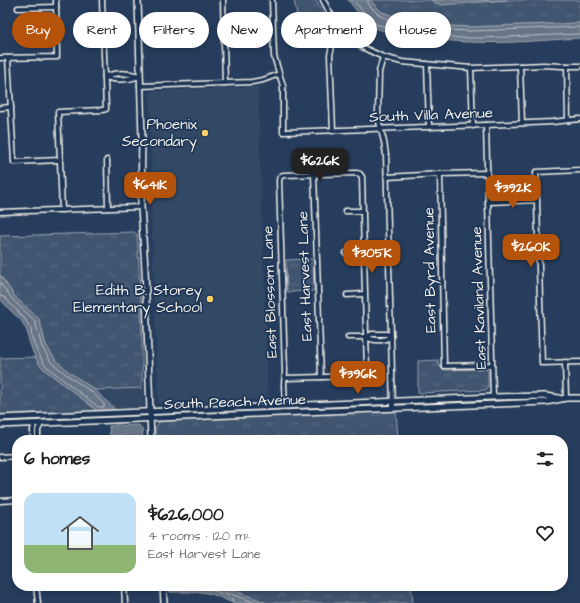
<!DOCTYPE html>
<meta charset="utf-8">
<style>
:root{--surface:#fff;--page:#f6f6f6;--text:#202124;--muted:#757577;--line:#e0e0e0;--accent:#b45309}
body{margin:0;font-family:"Architects Daughter",sans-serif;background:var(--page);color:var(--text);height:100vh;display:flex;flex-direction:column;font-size:15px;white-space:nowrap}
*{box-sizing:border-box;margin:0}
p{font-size:13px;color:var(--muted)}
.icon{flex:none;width:22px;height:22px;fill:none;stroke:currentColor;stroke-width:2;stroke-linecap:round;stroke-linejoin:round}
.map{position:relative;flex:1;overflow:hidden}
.panel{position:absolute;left:12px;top:435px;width:556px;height:156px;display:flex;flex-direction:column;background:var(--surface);border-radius:16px;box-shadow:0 2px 6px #0003}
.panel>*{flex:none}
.banner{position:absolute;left:12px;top:12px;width:556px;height:36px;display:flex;gap:8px}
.price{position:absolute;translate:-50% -34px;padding:0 9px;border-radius:8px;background:var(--accent);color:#fff;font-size:13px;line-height:26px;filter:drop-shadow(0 1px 2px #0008)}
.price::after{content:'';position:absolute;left:50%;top:24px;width:12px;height:9px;margin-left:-6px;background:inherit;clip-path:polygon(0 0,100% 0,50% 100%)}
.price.current{background:#222;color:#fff}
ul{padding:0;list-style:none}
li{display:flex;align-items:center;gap:12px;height:100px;padding:0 12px}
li+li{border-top:1px solid var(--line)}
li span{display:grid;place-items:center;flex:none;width:112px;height:80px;border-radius:12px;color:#555}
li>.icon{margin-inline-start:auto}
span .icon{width:48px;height:48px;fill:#fffc;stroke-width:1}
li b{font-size:17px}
h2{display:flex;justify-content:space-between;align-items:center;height:48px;padding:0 12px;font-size:17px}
.tag{padding:0 14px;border-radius:18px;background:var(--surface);box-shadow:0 2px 6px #0003;font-size:14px;line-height:36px}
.tag.current{background:var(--accent);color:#fff}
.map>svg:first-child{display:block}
.built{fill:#334966}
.grass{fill:url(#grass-tufts);stroke:#9aa2ac}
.water{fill:#677588;stroke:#9fa7ae}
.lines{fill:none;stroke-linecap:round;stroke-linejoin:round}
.shore{stroke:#bcbfc2;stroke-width:1}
.canal{stroke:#677588;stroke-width:4.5}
.minor-casing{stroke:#f4f1e8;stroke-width:7}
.tertiary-casing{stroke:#f4f1e8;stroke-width:8}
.minor{stroke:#1d3557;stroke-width:4}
.tertiary{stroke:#1d3557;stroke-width:5}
.poi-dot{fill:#ffd166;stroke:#1d3557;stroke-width:1.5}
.labels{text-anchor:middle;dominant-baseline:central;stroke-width:3.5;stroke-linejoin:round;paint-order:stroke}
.street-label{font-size:15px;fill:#f4f1e8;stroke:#1d3557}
.poi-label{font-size:15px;fill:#f4f1e8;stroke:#1d3557;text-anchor:end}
</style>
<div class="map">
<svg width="580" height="603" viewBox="0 0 580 603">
<defs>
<pattern id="grass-tufts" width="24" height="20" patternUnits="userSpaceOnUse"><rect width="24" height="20" fill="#40546f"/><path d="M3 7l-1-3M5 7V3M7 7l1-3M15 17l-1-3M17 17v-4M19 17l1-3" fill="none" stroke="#5c6d84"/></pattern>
</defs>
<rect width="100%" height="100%" fill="#263d5d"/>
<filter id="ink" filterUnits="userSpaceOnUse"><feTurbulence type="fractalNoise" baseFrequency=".025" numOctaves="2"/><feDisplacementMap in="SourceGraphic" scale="8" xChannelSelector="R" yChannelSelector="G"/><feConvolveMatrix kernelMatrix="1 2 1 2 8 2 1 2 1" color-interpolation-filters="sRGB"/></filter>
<g filter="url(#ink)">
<!-- built -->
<g class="built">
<path d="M258 87 268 399 160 403 158 401 151 199V177L150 94 152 91Z"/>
<path d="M142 388 144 406 140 410 117 411 95 390Z"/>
</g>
<!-- grass -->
<g class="grass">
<path d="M294 0H316L322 10 333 27C332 33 327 40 325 46L302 40Z"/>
<path d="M370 0H580V23L470 27 447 26 396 17 382 12Z"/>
<path d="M134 232 137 234C140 285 143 336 142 388L95 390 69 372 54 359 46 345 39 319 16 298 0 275V236Z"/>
<path d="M313 259 314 291 287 292 286 260Z"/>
<path d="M36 357 39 364 45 370 94 408 95 412 0 415V358Z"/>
<path d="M438 360C438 365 441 369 446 370L485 369 488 371V388L486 390 418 393V361Z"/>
<path d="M396 410 398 440H156L155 428 161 420Z"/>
<path d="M222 586H411L413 603H267Z"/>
</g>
<!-- water -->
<g class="water">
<path d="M348 0H370L382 12 396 17 447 26 470 27 580 23V38C544 40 506 44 470 42 452 42 433 38 415 36 404 34 386 33 376 28 366 24 355 9 348 0Z"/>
<path d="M431 0H507L443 5 436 3Z"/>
<path d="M0 275 16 298 39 319 46 345 55 359 69 372 95 390 117 411 95 412 94 408 45 370 39 364 33 352 28 338 27 331 21 320 13 313 0 299Z"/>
<path d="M139 425 142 429 143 440H132L127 435 110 436 109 426Z"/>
<path d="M170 586H222L267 603H233L212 594 201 592H170Z"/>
</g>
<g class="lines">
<!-- shore -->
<g class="shore">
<path d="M353 0 370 19 378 25 392 28 437 35 459 38H481L580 34"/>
<path d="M368 0V3L371 7 380 16 395 21 446 30 470 31 580 27"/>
<path d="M0 283 13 300 35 321 42 347 51 362 67 375 93 393 104 404V407H98L47 367 43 362 37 351 32 338 31 329 24 318 4 297 0 296"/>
<path d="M174 586 175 588H201L213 590 224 595 226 593 223 589V586"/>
<path d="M233 603 232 599 227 596 228 593 256 603"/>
</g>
<!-- canal -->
<path class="canal" d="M107 412 120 427 122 428"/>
<defs>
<g id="minor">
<path d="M223 0 225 83"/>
<path d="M272 0 274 56 283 86V132L486 125 552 122 580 119"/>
<path d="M323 0 330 13 342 28 362 47 383 57 402 62 471 68 544 65 561 66H580"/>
<path d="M18 8 56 7"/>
<path d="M383 57 379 72 378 113 379 122 384 142 386 155 391 336 393 408"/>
<path d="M0 58 57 57 56 0"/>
<path d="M8 58 14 162 60 160"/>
<path d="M427 64 429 127"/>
<path d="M520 66 522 123"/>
<path d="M567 66 568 120"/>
<path d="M471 68 473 126"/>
<path d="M105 77C115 72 129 73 140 76"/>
<path d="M105 77C115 81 129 80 140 76"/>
<path d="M140 86 252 82 263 80 279 74"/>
<path d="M0 108 11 107"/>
<path d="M486 125 493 397"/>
<path d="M333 131 330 55 333 41 342 28"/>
<path d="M107 160 108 208"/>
<path d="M580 170 536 172 542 363 580 362"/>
<path d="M314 174 321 377"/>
<path d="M440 174 444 366 492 365"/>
<path d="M387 177 440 174 487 173"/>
<path d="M488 202 537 200"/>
<path d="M62 210 58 112 102 110 106 109 102 0"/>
<path d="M345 211H363"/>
<path d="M0 212 141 207"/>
<path d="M346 253H364"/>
<path d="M347 295 364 294"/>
<path d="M348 337H366L372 334H387L391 336"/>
<path d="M366 337C373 341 384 342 391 336"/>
<path d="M565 362 566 398"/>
<path d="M285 406 284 384 285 372 279 180 280 177 283 175 357 173 360 174 362 177 367 371 365 374 362 376 285 378"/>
<path d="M33 440V430L34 424"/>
<path d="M38 440V430L41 424"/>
<path d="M15 456 17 478"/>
<path d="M0 457 17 456"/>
<path d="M0 501 17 500"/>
<path d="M36 586 38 603"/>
<path d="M124 586 125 603"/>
</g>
<g id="tertiary">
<path d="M138 0 142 138 141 207 145 269 151 440"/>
<path d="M0 418 493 397 545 396 559 398"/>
<path d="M0 425 160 418 546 402 566 398H580"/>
<path d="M163 586 164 603"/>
</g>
</defs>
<!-- minor casing -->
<use href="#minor" class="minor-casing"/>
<!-- tertiary casing -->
<use href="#tertiary" class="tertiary-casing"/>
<!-- minor -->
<use href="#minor" class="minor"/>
<!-- tertiary -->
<use href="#tertiary" class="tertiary"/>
</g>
</g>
<!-- markers -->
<g class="poi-dot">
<circle cx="205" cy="133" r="4"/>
<circle cx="210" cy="299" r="4"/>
</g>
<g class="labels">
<!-- street labels -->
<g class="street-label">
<text transform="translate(431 115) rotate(-2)">South Villa Avenue</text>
<text transform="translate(430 270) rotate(-91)">East Byrd Avenue</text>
<text transform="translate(305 276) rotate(-92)">East Harvest Lane</text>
<text transform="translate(270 292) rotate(-92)">East Blossom Lane</text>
<text transform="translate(479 298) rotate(-92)">East Kaviland Avenue</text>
<text transform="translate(235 402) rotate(-2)">South Peach Avenue</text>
</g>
<!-- poi labels -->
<g class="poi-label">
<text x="197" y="124">Phoenix<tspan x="197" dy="17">Secondary</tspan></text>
<text x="202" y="290">Edith B. Storey<tspan x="202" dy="17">Elementary School</tspan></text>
</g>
</g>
</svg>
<b class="price current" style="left:320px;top:182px">$626K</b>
<b class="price" style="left:150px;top:206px">$641K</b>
<b class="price" style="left:513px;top:209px">$392K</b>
<b class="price" style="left:531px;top:268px">$260K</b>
<b class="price" style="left:372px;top:274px">$305K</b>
<b class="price" style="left:358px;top:395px">$396K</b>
<div class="banner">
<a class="tag current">Buy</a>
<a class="tag">Rent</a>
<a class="tag">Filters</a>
<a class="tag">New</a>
<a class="tag">Apartment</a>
<a class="tag">House</a>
</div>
<section class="panel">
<h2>6 homes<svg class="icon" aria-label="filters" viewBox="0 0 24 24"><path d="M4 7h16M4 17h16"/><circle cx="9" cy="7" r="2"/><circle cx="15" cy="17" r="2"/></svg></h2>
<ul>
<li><span style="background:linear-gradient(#bfe0f5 65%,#8fb573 0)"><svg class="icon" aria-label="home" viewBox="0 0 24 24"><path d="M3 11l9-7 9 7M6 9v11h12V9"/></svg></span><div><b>$626,000</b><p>4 rooms · 120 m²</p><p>East Harvest Lane</p></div><svg class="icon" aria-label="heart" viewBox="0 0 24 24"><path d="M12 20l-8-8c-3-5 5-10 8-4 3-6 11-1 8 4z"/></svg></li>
</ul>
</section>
</div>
